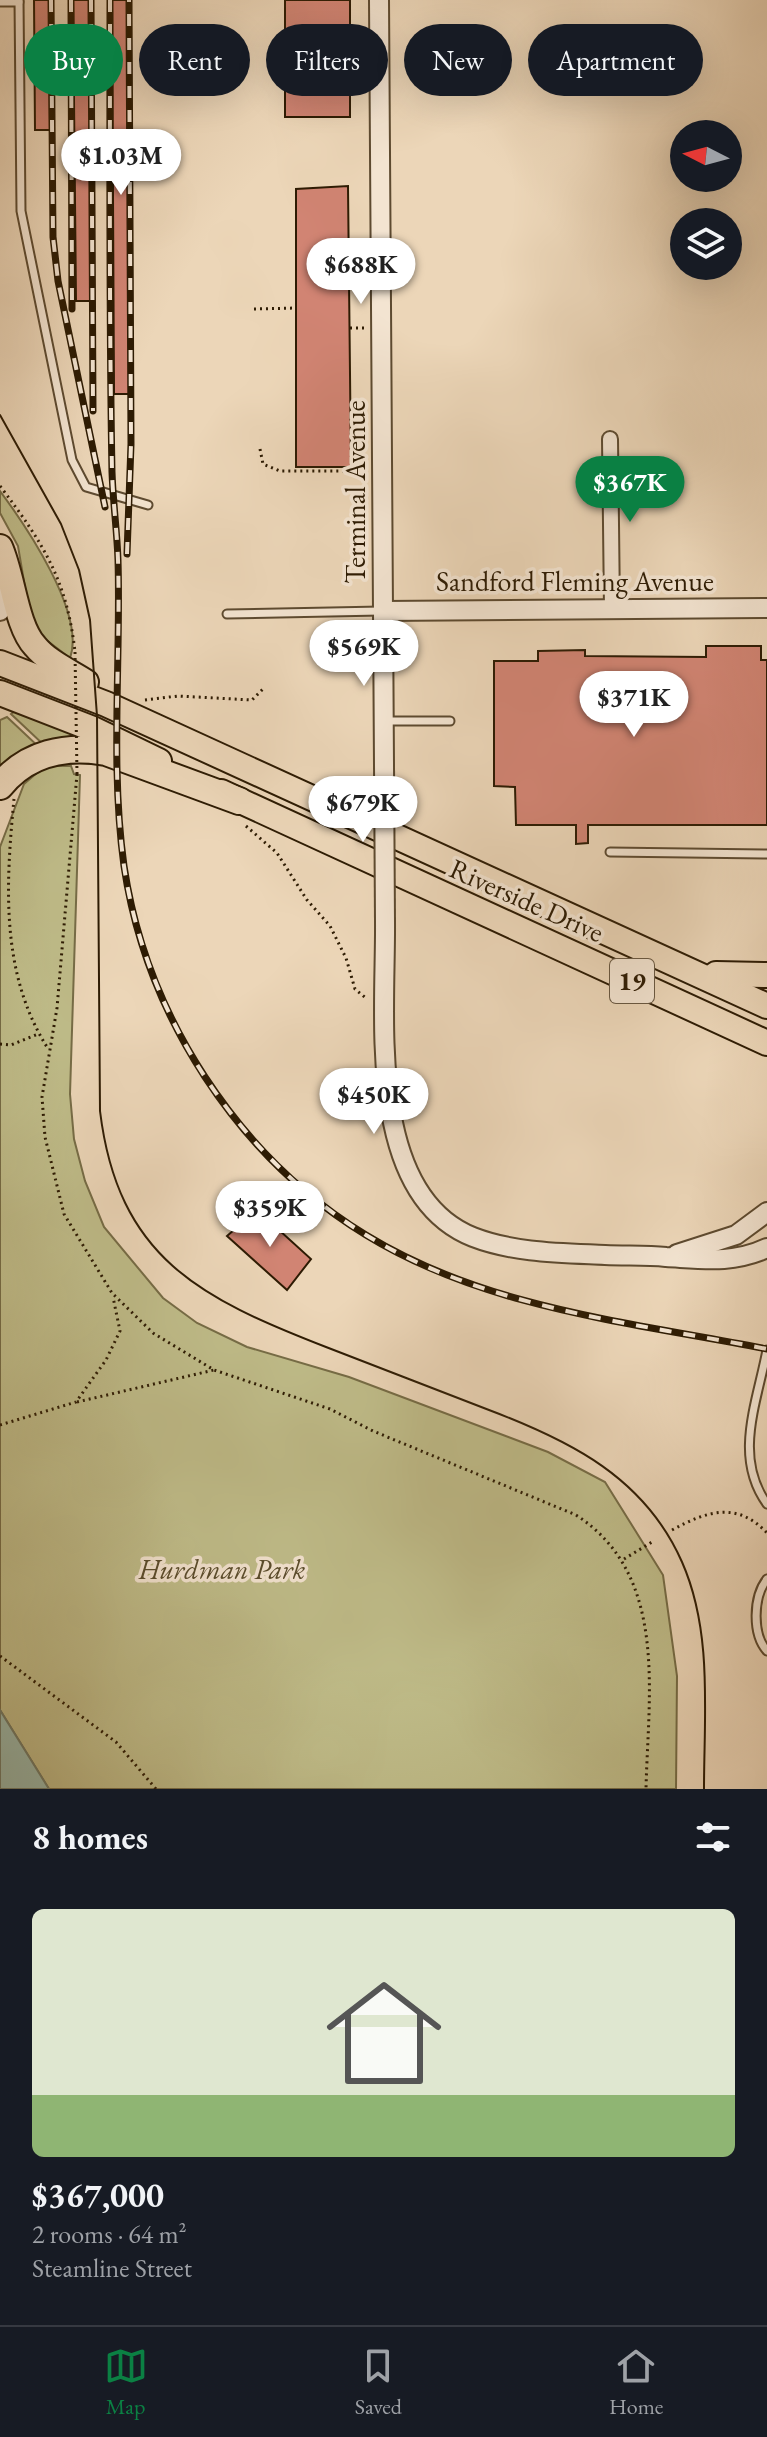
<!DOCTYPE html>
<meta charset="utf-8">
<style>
:root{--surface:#171b24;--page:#242831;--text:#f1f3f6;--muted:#9ea1a6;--line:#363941;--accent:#0b8043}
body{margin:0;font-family:"EB Garamond",serif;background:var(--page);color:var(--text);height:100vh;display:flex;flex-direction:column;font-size:30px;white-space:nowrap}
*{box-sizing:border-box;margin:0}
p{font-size:26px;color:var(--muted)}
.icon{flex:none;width:44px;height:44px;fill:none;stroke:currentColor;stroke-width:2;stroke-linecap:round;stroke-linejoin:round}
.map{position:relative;height:1789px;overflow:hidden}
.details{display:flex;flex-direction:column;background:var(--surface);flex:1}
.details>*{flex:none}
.hud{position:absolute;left:24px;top:24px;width:720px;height:72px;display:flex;gap:16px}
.needle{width:52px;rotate:276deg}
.fabs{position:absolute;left:670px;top:120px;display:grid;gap:16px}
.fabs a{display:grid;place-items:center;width:72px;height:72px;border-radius:50%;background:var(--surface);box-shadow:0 8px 32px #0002;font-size:40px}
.price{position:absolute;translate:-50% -68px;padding:0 18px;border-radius:28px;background:#fff;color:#222;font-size:26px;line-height:52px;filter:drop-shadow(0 2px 4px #0008)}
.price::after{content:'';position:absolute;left:50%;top:48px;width:24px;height:18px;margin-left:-12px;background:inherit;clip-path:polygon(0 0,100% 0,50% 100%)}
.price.selected{background:var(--accent);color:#fff}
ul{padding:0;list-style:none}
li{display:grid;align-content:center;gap:16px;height:424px;padding:0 32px}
li span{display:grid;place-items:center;height:248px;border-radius:12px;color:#555}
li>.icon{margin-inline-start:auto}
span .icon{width:144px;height:144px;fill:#fffc;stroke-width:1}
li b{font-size:34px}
h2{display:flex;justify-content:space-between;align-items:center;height:96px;padding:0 32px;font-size:34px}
.tag{padding:0 28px;border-radius:36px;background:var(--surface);box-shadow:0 8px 32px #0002;font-size:28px;line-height:72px}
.tag.selected{background:var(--accent);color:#fff}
.dock{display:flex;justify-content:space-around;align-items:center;height:112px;border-top:2px solid var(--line);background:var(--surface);font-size:22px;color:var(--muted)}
.dock a{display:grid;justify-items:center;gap:4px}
.dock .selected{color:var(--accent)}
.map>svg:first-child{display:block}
.green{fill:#bfbc89;stroke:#766c46;stroke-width:2}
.water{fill:#99b9ac;stroke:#6e7a68;stroke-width:2}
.building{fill:#d18473;stroke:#2d1b03;stroke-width:2}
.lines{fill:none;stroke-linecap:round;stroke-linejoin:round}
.service-casing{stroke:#5d4a30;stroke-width:11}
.minor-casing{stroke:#5d4a30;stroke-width:18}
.tertiary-casing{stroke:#5d4a30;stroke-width:22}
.primary-casing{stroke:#2d1b03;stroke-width:28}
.motorway-casing{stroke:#2d1b03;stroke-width:30}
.path{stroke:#2d1b03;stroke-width:3;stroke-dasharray:2 4;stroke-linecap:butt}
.service{stroke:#f3e4d1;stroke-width:7}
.minor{stroke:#f3e4d1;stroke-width:14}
.tertiary{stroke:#f3e4d1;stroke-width:18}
.primary{stroke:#ecd6b8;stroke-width:24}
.motorway{stroke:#ecd6b8;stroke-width:26}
.tram{stroke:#2d1b03;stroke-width:2}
.rail-casing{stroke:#2d1b03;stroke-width:7}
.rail{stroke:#f3e4d1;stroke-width:4;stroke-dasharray:12;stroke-linecap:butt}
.tertiary-bridge-casing{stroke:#5d4a30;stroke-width:22;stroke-linecap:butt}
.path-bridge{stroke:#2d1b03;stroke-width:3;stroke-dasharray:2 4;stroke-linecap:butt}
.tertiary-bridge{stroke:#f3e4d1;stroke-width:18}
.labels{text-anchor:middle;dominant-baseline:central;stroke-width:7;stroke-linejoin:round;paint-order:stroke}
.shield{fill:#f3e4d1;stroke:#685741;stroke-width:2}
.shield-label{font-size:26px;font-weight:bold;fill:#2d1b03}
.street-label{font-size:28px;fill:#2d1b03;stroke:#f3e4d1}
.park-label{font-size:28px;font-style:italic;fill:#594b2b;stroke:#f3e4d1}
</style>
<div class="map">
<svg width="767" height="1789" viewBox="0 0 767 1789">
<rect width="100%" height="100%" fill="#ecd6b8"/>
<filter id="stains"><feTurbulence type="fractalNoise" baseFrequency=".0025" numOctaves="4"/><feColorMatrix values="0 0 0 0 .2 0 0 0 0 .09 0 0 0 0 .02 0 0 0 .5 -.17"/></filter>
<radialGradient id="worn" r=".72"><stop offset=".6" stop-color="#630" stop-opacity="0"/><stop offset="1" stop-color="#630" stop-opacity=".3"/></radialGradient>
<!-- green -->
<g class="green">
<path d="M0 491C26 526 86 614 70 658L41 636 29 611 18 546 0 513Z"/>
<path d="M16 710 72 731 73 744 46 747 11 714Z"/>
<path d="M7 717 40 748 0 773V720Z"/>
<path d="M45 766H71L74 774 80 775 70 1094 74 1139 85 1181 104 1227 163 1298 197 1323 247 1347 349 1377 548 1452 605 1482 663 1575 677 1676 676 1789H49L0 1710V847L24 784Z"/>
</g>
<!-- water -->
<path class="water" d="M0 1710 49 1789H0Z"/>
<!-- building -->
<g class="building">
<path d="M34 0H49L50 130H35Z"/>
<path d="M73 0H90L91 301H76Z"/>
<path d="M112 0H128L130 394H114Z"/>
<rect x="285" y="0" width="65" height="117"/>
<path d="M348 186 351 467H296V189Z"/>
<path d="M706 646H761V660H767V825H588V843L576 844V825H516L515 787 494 786V661H538V651L585 650V656L706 657Z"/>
<path d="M257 1210 311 1259 287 1290 227 1236Z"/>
</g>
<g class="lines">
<defs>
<g id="service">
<path d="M19 0 21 211 72 460 86 487 148 505"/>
<path d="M0 2H19"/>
<path d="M227 614 381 611"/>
<path d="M386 721H450"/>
<path d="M610 852 767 854"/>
<path d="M767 1350C757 1403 733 1457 767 1504"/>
<path d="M767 1579C753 1597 752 1634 767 1651"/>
</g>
<path id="minor" d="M610 439 612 609"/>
<g id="tertiary">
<path d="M379 0 384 765"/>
<path d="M0 611 1 570"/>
<path d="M384 611 767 608"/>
<path d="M385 922C386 1015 365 1194 473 1237 514 1253 562 1253 605 1255 626 1256 646 1255 666 1257 702 1259 733 1264 767 1248"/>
<path d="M677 1254 736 1235 767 1212"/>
</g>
<g id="primary">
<path d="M0 547C13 576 16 626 35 646 48 662 69 671 86 682"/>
<path d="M0 663 106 704 767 1006"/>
<path d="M0 693 93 729 159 761"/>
<path d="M221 792 767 1043"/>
<path d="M716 974 767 975"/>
</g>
<path id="motorway" d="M0 786C27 753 66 745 106 752L239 801"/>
</defs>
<!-- service casing -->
<use href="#service" class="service-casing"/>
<!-- minor casing -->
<use href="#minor" class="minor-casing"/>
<!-- tertiary casing -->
<use href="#tertiary" class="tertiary-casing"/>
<!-- primary casing -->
<use href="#primary" class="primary-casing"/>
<!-- motorway casing -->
<use href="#motorway" class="motorway-casing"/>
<!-- path -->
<g class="path">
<path d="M254 309 296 308"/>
<path d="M350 328H364"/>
<path d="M260 449 263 464 280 471H365"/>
<path d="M0 486C43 543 67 580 75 652"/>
<path d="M145 700 178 696 252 700 264 688"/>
<path d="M77 774 57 1008 42 1097 45 1137 64 1214 112 1293 153 1333 214 1370 330 1409 373 1431 576 1515C669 1575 648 1694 646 1789"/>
<path d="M14 799C6 883 0 972 47 1047"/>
<path d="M246 826 277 853 307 900 330 926 346 958 355 989 367 999"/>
<path d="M0 1044 11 1045 38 1034"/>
<path d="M77 1402 214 1370"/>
<path d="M0 1425 76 1402 106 1360 120 1331 113 1297"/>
<path d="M672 1530C707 1511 737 1501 767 1533"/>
<path d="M624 1559 652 1542"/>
<path d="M0 1656 116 1742 156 1789"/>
</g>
<!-- service -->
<use href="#service" class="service"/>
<!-- minor -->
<use href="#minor" class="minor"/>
<!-- tertiary -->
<use href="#tertiary" class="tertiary"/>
<!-- primary -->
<use href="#primary" class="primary"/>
<!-- motorway -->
<use href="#motorway" class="motorway"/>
<!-- tram -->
<path class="tram" d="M0 415 61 524 79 570 90 620 97 716 100 1111C118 1258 200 1298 326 1347 380 1368 435 1389 489 1410 571 1441 645 1478 682 1562 713 1632 704 1714 704 1789"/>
<defs>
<g id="rail">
<path d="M51 0 53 237 58 281 105 507"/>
<path d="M71 0 72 309"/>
<path d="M91 0 93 411"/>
<path d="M110 0C110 157 109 315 112 472 113 502 117 531 118 560 121 661 110 765 124 866 146 1015 237 1156 366 1235 487 1309 630 1322 767 1349"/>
<path d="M127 554 131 444 129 0"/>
</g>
</defs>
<!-- rail casing -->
<use href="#rail" class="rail-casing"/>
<!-- rail -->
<use href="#rail" class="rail"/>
<defs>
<path id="tertiary-bridge" d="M384 765 385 922"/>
</defs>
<!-- tertiary-bridge casing -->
<use href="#tertiary-bridge" class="tertiary-bridge-casing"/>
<!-- path-bridge -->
<path class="path-bridge" d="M75 652 77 774"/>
<!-- tertiary-bridge -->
<use href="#tertiary-bridge" class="tertiary-bridge"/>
</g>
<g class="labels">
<!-- shield labels -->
<rect class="shield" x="610" y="959" width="44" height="44" rx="6"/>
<g class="shield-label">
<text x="632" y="981">19</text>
</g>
<!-- street labels -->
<g class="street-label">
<text transform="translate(355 492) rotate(-90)">Terminal Avenue</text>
<text x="575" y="581">Sandford Fleming Avenue</text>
<text transform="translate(527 900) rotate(24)">Riverside Drive</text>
</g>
<!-- park labels -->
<g class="park-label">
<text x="222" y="1569">Hurdman Park</text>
</g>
</g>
<rect width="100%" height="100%" filter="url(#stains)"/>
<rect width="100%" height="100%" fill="url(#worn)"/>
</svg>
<div class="fabs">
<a><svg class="needle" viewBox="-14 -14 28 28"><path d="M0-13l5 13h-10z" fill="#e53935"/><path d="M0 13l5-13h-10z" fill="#9ea1a6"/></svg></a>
<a><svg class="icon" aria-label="layers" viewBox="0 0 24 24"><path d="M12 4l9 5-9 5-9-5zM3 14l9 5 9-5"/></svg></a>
</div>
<b class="price" style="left:121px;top:197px">$1.03M</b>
<b class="price" style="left:361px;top:306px">$688K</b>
<b class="price selected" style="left:630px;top:524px">$367K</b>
<b class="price" style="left:364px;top:688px">$569K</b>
<b class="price" style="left:634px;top:739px">$371K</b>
<b class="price" style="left:363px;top:844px">$679K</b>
<b class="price" style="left:374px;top:1136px">$450K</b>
<b class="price" style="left:270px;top:1249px">$359K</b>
<div class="hud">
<a class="tag selected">Buy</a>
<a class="tag">Rent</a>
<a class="tag">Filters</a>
<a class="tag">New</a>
<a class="tag">Apartment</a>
</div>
</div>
<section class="details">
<h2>8 homes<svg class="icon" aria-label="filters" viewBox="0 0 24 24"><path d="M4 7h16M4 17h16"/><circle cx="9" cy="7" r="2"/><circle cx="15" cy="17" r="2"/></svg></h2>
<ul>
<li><span style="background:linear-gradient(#dfe7d0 75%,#8fb573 0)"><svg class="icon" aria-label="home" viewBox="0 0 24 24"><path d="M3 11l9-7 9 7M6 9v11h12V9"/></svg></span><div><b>$367,000</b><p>2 rooms · 64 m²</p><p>Steamline Street</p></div></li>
</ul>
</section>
<nav class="dock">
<a class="selected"><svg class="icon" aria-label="map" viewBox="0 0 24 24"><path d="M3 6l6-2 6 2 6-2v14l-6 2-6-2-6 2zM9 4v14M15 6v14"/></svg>Map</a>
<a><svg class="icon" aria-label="saved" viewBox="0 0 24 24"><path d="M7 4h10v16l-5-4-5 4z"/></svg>Saved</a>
<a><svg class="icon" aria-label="home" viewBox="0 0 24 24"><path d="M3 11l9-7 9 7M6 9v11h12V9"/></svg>Home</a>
</nav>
